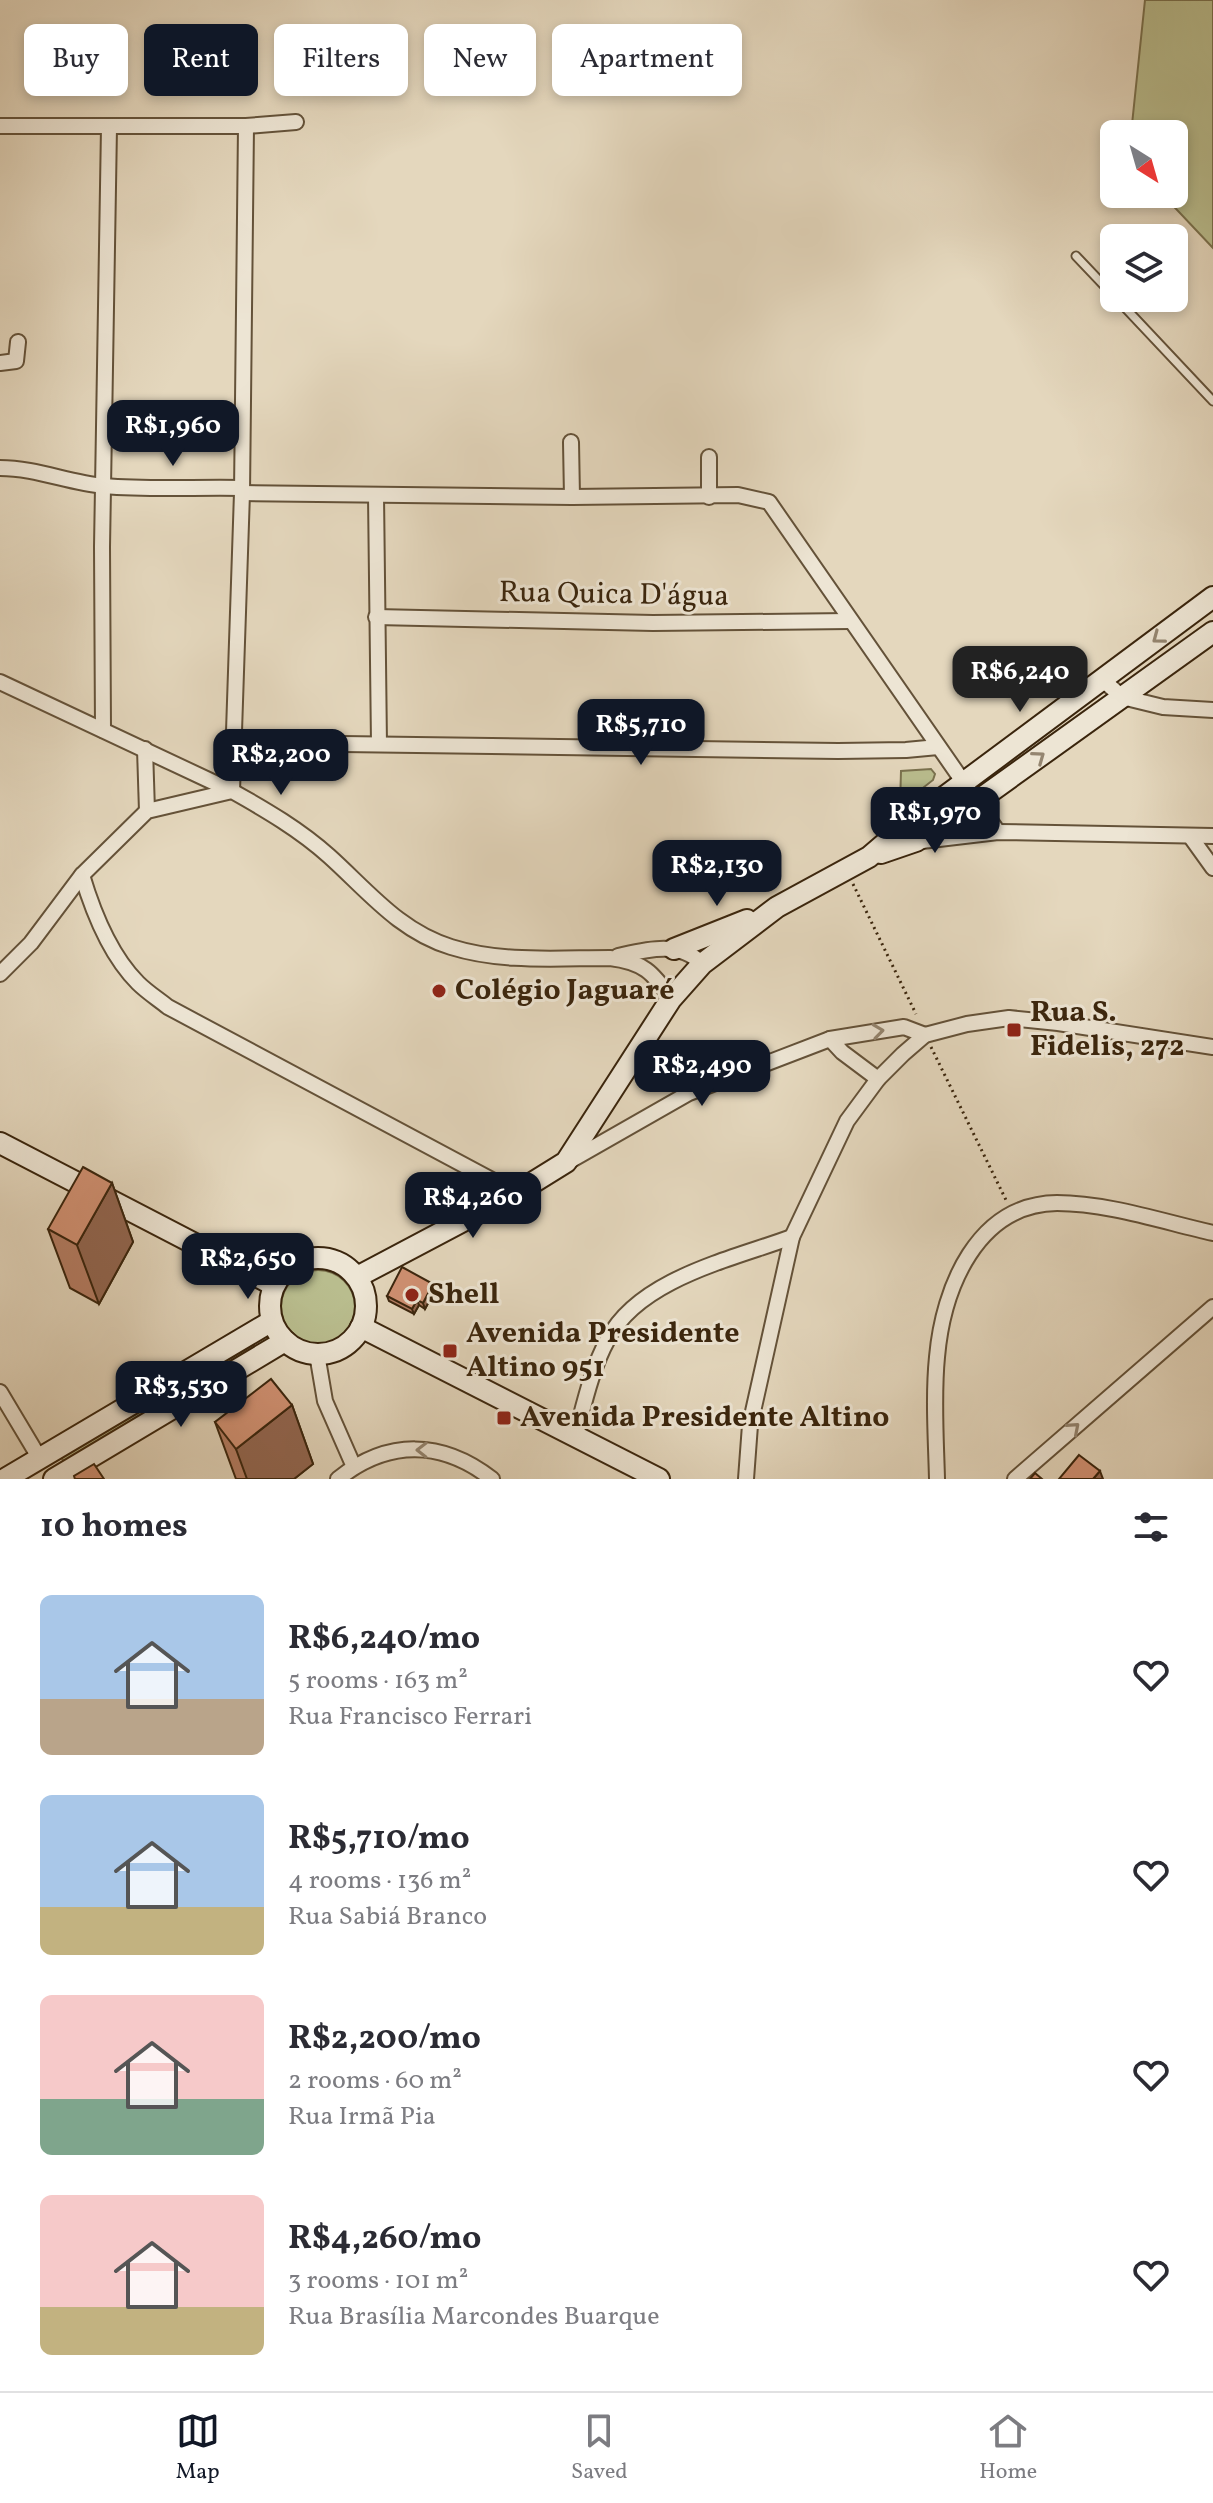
<!DOCTYPE html>
<meta charset="utf-8">
<style>
:root{--surface:#fff;--page:#f2f2f3;--text:#2b2b33;--muted:#7c7c81;--line:#e1e1e2;--accent:#111827}
body{margin:0;font-family:Vollkorn,serif;background:var(--page);color:var(--text);height:100vh;display:flex;flex-direction:column;font-size:30px;white-space:nowrap}
*{box-sizing:border-box;margin:0}
p{font-size:26px;color:var(--muted)}
.icon{flex:none;width:44px;height:44px;fill:none;stroke:currentColor;stroke-width:2;stroke-linecap:round;stroke-linejoin:round}
.map{position:relative;height:1479px;overflow:hidden}
.details{display:flex;flex-direction:column;background:var(--surface);flex:1}
.details>*{flex:none}
.guide{position:absolute;left:24px;top:24px;width:800px;height:72px;display:flex;gap:16px}
.needle{width:52px;rotate:143deg}
.tools{position:absolute;left:1100px;top:120px;display:grid;gap:16px}
.tools a{display:grid;place-items:center;width:88px;height:88px;border-radius:12px;background:var(--surface);box-shadow:0 4px 12px #0003;font-size:40px}
.price{position:absolute;translate:-50% -68px;padding:0 18px;border-radius:16px;background:var(--accent);color:#fff;font-size:26px;line-height:52px;filter:drop-shadow(0 2px 4px #0008)}
.price::after{content:'';position:absolute;left:50%;top:48px;width:24px;height:18px;margin-left:-12px;background:inherit;clip-path:polygon(0 0,100% 0,50% 100%)}
.price.current{background:#222;color:#fff}
ul{padding:0;list-style:none}
li{display:flex;align-items:center;gap:24px;height:200px;padding:0 40px}
li span{display:grid;place-items:center;flex:none;width:224px;height:160px;border-radius:12px;color:#555}
li>.icon{margin-inline-start:auto}
span .icon{width:96px;height:96px;fill:#fffc;stroke-width:1}
li b{font-size:34px}
h2{display:flex;justify-content:space-between;align-items:center;height:96px;padding:0 40px;font-size:34px}
.pill{padding:0 28px;border-radius:12px;background:var(--surface);box-shadow:0 4px 12px #0003;font-size:28px;line-height:72px}
.pill.current{background:var(--accent);color:#fff}
.tabs{display:flex;justify-content:space-around;align-items:center;height:112px;border-top:2px solid var(--line);background:var(--surface);font-size:22px;color:var(--muted)}
.tabs a{display:grid;justify-items:center;gap:4px}
.tabs .current{color:var(--accent)}
.map>svg:first-child{display:block}
.green{fill:#b9bd8e;stroke:#7a714e;stroke-width:2}
.lines{fill:none;stroke-linecap:round;stroke-linejoin:round}
.lane-casing{stroke:#645239;stroke-width:11}
.street-casing{stroke:#645239;stroke-width:18}
.secondary-casing{stroke:#3a250d;stroke-width:24}
.path{stroke:#3a250d;stroke-width:3;stroke-dasharray:2 4;stroke-linecap:butt}
.lane{stroke:#ede5d4;stroke-width:7}
.street{stroke:#ede5d4;stroke-width:14}
.secondary{stroke:#ede5d4;stroke-width:20}
.wall{fill:#b47d63;stroke:#3a250d;stroke-width:2}
.shaded-wall{fill:#926650;stroke:#3a250d;stroke-width:2}
.building{fill:#d19173;stroke:#3a250d;stroke-width:2}
.oneway{stroke:#948570}
.poi-dot{fill:#8f2418;stroke:#ede5d4;stroke-width:3}
.labels{text-anchor:middle;dominant-baseline:central;stroke-width:6;stroke-linejoin:round;paint-order:stroke}
.street-label{font-size:30px;fill:#3a250d;stroke:#ede5d4}
.poi-label{font-size:30px;font-weight:bold;fill:#3a250d;stroke:#ede5d4;text-anchor:start}
</style>
<div class="map">
<svg width="1213" height="1479" viewBox="0 0 1213 1479">
<rect width="100%" height="100%" fill="#e4d7bd"/>
<filter id="stains"><feTurbulence type="fractalNoise" baseFrequency=".0025" numOctaves="4"/><feColorMatrix values="0 0 0 0 .2 0 0 0 0 .09 0 0 0 0 .02 0 0 0 .5 -.17"/></filter>
<radialGradient id="worn" r=".72"><stop offset=".6" stop-color="#630" stop-opacity="0"/><stop offset="1" stop-color="#630" stop-opacity=".3"/></radialGradient>
<!-- green -->
<g class="green">
<path d="M1145 0H1213V248L1162 194H1174V134H1131Z"/>
<path d="M931 769 935 774 933 780 900 806 901 771Z"/>
<circle cx="318" cy="1307" r="37"/>
<path d="M252 1343 255 1349 64 1462 61 1457Z"/>
</g>
<g class="lines">
<defs>
<g id="lane">
<path d="M1076 256 1114 296"/>
<path d="M1116 298 1213 401"/>
</g>
<g id="street">
<path d="M0 126H246L296 122"/>
<path d="M0 363 16 361 18 342"/>
<path d="M571 442 572 497"/>
<path d="M0 468C36 468 69 483 104 486 150 490 196 487 242 488"/>
<path d="M242 493 572 497 738 495 769 502 998 832"/>
<path d="M376 495 379 744"/>
<path d="M709 497V457"/>
<path d="M376 617 653 623 850 621"/>
<path d="M1103 680 1122 697 1163 707 1213 710"/>
<path d="M0 682 232 791 242 493 246 126"/>
<path d="M103 730 102 547 109 127"/>
<path d="M342 744 838 751 906 750 938 747"/>
<path d="M145 749 147 811"/>
<path d="M1190 836 1213 868"/>
<path d="M922 841 998 832 1213 836"/>
<path d="M82 875C93 912 110 955 138 983 147 992 158 999 168 1007L516 1193"/>
<path d="M618 956C645 950 680 940 702 964"/>
<path d="M0 974 31 943 82 875 147 811 232 791C266 810 300 830 329 856 368 891 399 931 451 947 502 963 557 958 610 958 643 962 653 972 671 999"/>
<path d="M830 1039 842 1052 878 1079"/>
<path d="M568 1162 689 1093 830 1039 904 1027 925 1035"/>
<path d="M317 1354 325 1401 354 1467"/>
<path d="M0 1392 40 1459"/>
<path d="M575 1438C584 1405 591 1370 608 1339 639 1279 732 1259 792 1237"/>
<path d="M338 1479C388 1439 442 1440 492 1479"/>
<path d="M746 1479 750 1425 792 1237 847 1121 878 1079 903 1054 925 1035 967 1024 1009 1018 1058 1023 1213 1047"/>
<path d="M937 1479C936 1439 933 1397 937 1357 943 1288 977 1204 1057 1203 1107 1203 1164 1222 1213 1233"/>
<path d="M1015 1479 1213 1307"/>
</g>
<g id="secondary">
<path d="M881 853 916 841 976 802 1213 632"/>
<path d="M674 949 747 920"/>
<path d="M0 1143 274 1285"/>
<circle cx="318" cy="1306" r="48"/>
<path d="M357 1277 516 1193 566 1162 671 999 702 964 777 907 869 857 904 827 1213 597"/>
<path d="M361 1327 659 1479"/>
<path d="M5 1479 272 1321"/>
<path d="M54 1479 285 1341"/>
</g>
</defs>
<!-- lane casing -->
<use href="#lane" class="lane-casing"/>
<!-- street casing -->
<use href="#street" class="street-casing"/>
<!-- secondary casing -->
<use href="#secondary" class="secondary-casing"/>
<!-- path -->
<g class="path">
<path d="M853 884 916 1014"/>
<path d="M931 1047 1007 1202"/>
</g>
<!-- lane -->
<use href="#lane" class="lane"/>
<!-- street -->
<use href="#street" class="street"/>
<!-- secondary -->
<use href="#secondary" class="secondary"/>
</g>
<!-- wall -->
<g class="wall">
<path d="M112 1183 133 1242 99 1304 70 1288 48 1229Z"/>
<path d="M435 1290 425 1309 419 1305 414 1314 389 1301 387 1296Z"/>
<path d="M292 1405 313 1464 294 1479H236L215 1422Z"/>
</g>
<!-- shaded-wall -->
<g class="shaded-wall">
<path d="M112 1183 133 1242 99 1304 77 1245Z"/>
<path d="M433 1284 435 1290 425 1309 423 1303Z"/>
<path d="M417 1300 419 1305 414 1314 412 1309Z"/>
<path d="M292 1405 313 1464 294 1479H247L236 1449Z"/>
<path d="M1100 1471 1103 1479H1093Z"/>
</g>
<!-- building -->
<g class="building">
<path d="M83 1167 112 1183 77 1245 48 1229Z"/>
<path d="M402 1267 433 1284 423 1303 417 1300 412 1309 387 1296Z"/>
<path d="M271 1379 292 1405 236 1449 215 1422Z"/>
<path d="M1079 1455 1100 1471 1093 1479H1059Z"/>
<path d="M94 1464 104 1479H75L74 1476Z"/>
<path d="M1035 1473 1042 1479H1030Z"/>
</g>
<!-- one-way arrows -->
<defs><path id="oneway-chevron" d="M-2-3.5L2.5 0L-2 3.5" fill="none" stroke-width="1.6" stroke-linecap="round" stroke-linejoin="round" transform="scale(2)"/></defs>
<g class="oneway">
<use href="#oneway-chevron" transform="translate(1158 638) rotate(143)"/>
<use href="#oneway-chevron" transform="translate(1039 757) rotate(-36)"/>
<use href="#oneway-chevron" transform="translate(878 1031) rotate(-8)"/>
<use href="#oneway-chevron" transform="translate(1074 1428) rotate(-41)"/>
<use href="#oneway-chevron" transform="translate(422 1450) rotate(-179)"/>
</g>
<!-- markers -->
<g class="poi-dot">
<circle cx="439" cy="991" r="8"/>
<rect x="1006" y="1022" width="16" height="16" rx="4"/>
<circle cx="412" cy="1295" r="8"/>
<rect x="442" y="1343" width="16" height="16" rx="4"/>
<rect x="496" y="1410" width="16" height="16" rx="4"/>
</g>
<g class="labels">
<!-- street labels -->
<g class="street-label">
<text transform="translate(614 595) rotate(1)">Rua Quica D'água</text>
</g>
<!-- poi labels -->
<g class="poi-label">
<text x="455" y="991">Colégio Jaguaré</text>
<text x="1030" y="1013">Rua S.<tspan x="1030" dy="34">Fidelis, 272</tspan></text>
<text x="428" y="1295">Shell</text>
<text x="466" y="1334">Avenida Presidente<tspan x="466" dy="34">Altino 951</tspan></text>
<text x="520" y="1418">Avenida Presidente Altino</text>
</g>
</g>
<rect width="100%" height="100%" filter="url(#stains)"/>
<rect width="100%" height="100%" fill="url(#worn)"/>
</svg>
<div class="tools">
<a><svg class="needle" viewBox="-14 -14 28 28"><path d="M0-13l5 13h-10z" fill="#e53935"/><path d="M0 13l5-13h-10z" fill="#7c7c81"/></svg></a>
<a><svg class="icon" aria-label="layers" viewBox="0 0 24 24"><path d="M12 4l9 5-9 5-9-5zM3 14l9 5 9-5"/></svg></a>
</div>
<b class="price" style="left:173px;top:468px">R$1,960</b>
<b class="price current" style="left:1020px;top:714px">R$6,240</b>
<b class="price" style="left:641px;top:767px">R$5,710</b>
<b class="price" style="left:281px;top:797px">R$2,200</b>
<b class="price" style="left:935px;top:855px">R$1,970</b>
<b class="price" style="left:717px;top:908px">R$2,130</b>
<b class="price" style="left:702px;top:1108px">R$2,490</b>
<b class="price" style="left:473px;top:1240px">R$4,260</b>
<b class="price" style="left:248px;top:1301px">R$2,650</b>
<b class="price" style="left:181px;top:1429px">R$3,530</b>
<div class="guide">
<a class="pill">Buy</a>
<a class="pill current">Rent</a>
<a class="pill">Filters</a>
<a class="pill">New</a>
<a class="pill">Apartment</a>
</div>
</div>
<section class="details">
<h2>10 homes<svg class="icon" aria-label="filters" viewBox="0 0 24 24"><path d="M4 7h16M4 17h16"/><circle cx="9" cy="7" r="2"/><circle cx="15" cy="17" r="2"/></svg></h2>
<ul>
<li><span style="background:linear-gradient(#a9c7e8 65%,#b9a48a 0)"><svg class="icon" aria-label="home" viewBox="0 0 24 24"><path d="M3 11l9-7 9 7M6 9v11h12V9"/></svg></span><div><b>R$6,240/mo</b><p>5 rooms · 163 m²</p><p>Rua Francisco Ferrari</p></div><svg class="icon" aria-label="heart" viewBox="0 0 24 24"><path d="M12 20l-8-8c-3-5 5-10 8-4 3-6 11-1 8 4z"/></svg></li>
<li><span style="background:linear-gradient(#a9c7e8 70%,#c2b280 0)"><svg class="icon" aria-label="home" viewBox="0 0 24 24"><path d="M3 11l9-7 9 7M6 9v11h12V9"/></svg></span><div><b>R$5,710/mo</b><p>4 rooms · 136 m²</p><p>Rua Sabiá Branco</p></div><svg class="icon" aria-label="heart" viewBox="0 0 24 24"><path d="M12 20l-8-8c-3-5 5-10 8-4 3-6 11-1 8 4z"/></svg></li>
<li><span style="background:linear-gradient(#f6c9c9 65%,#7fa58c 0)"><svg class="icon" aria-label="home" viewBox="0 0 24 24"><path d="M3 11l9-7 9 7M6 9v11h12V9"/></svg></span><div><b>R$2,200/mo</b><p>2 rooms · 60 m²</p><p>Rua Irmã Pia</p></div><svg class="icon" aria-label="heart" viewBox="0 0 24 24"><path d="M12 20l-8-8c-3-5 5-10 8-4 3-6 11-1 8 4z"/></svg></li>
<li><span style="background:linear-gradient(#f6c9c9 70%,#c2b280 0)"><svg class="icon" aria-label="home" viewBox="0 0 24 24"><path d="M3 11l9-7 9 7M6 9v11h12V9"/></svg></span><div><b>R$4,260/mo</b><p>3 rooms · 101 m²</p><p>Rua Brasília Marcondes Buarque</p></div><svg class="icon" aria-label="heart" viewBox="0 0 24 24"><path d="M12 20l-8-8c-3-5 5-10 8-4 3-6 11-1 8 4z"/></svg></li>
</ul>
</section>
<nav class="tabs">
<a class="current"><svg class="icon" aria-label="map" viewBox="0 0 24 24"><path d="M3 6l6-2 6 2 6-2v14l-6 2-6-2-6 2zM9 4v14M15 6v14"/></svg>Map</a>
<a><svg class="icon" aria-label="saved" viewBox="0 0 24 24"><path d="M7 4h10v16l-5-4-5 4z"/></svg>Saved</a>
<a><svg class="icon" aria-label="home" viewBox="0 0 24 24"><path d="M3 11l9-7 9 7M6 9v11h12V9"/></svg>Home</a>
</nav>
